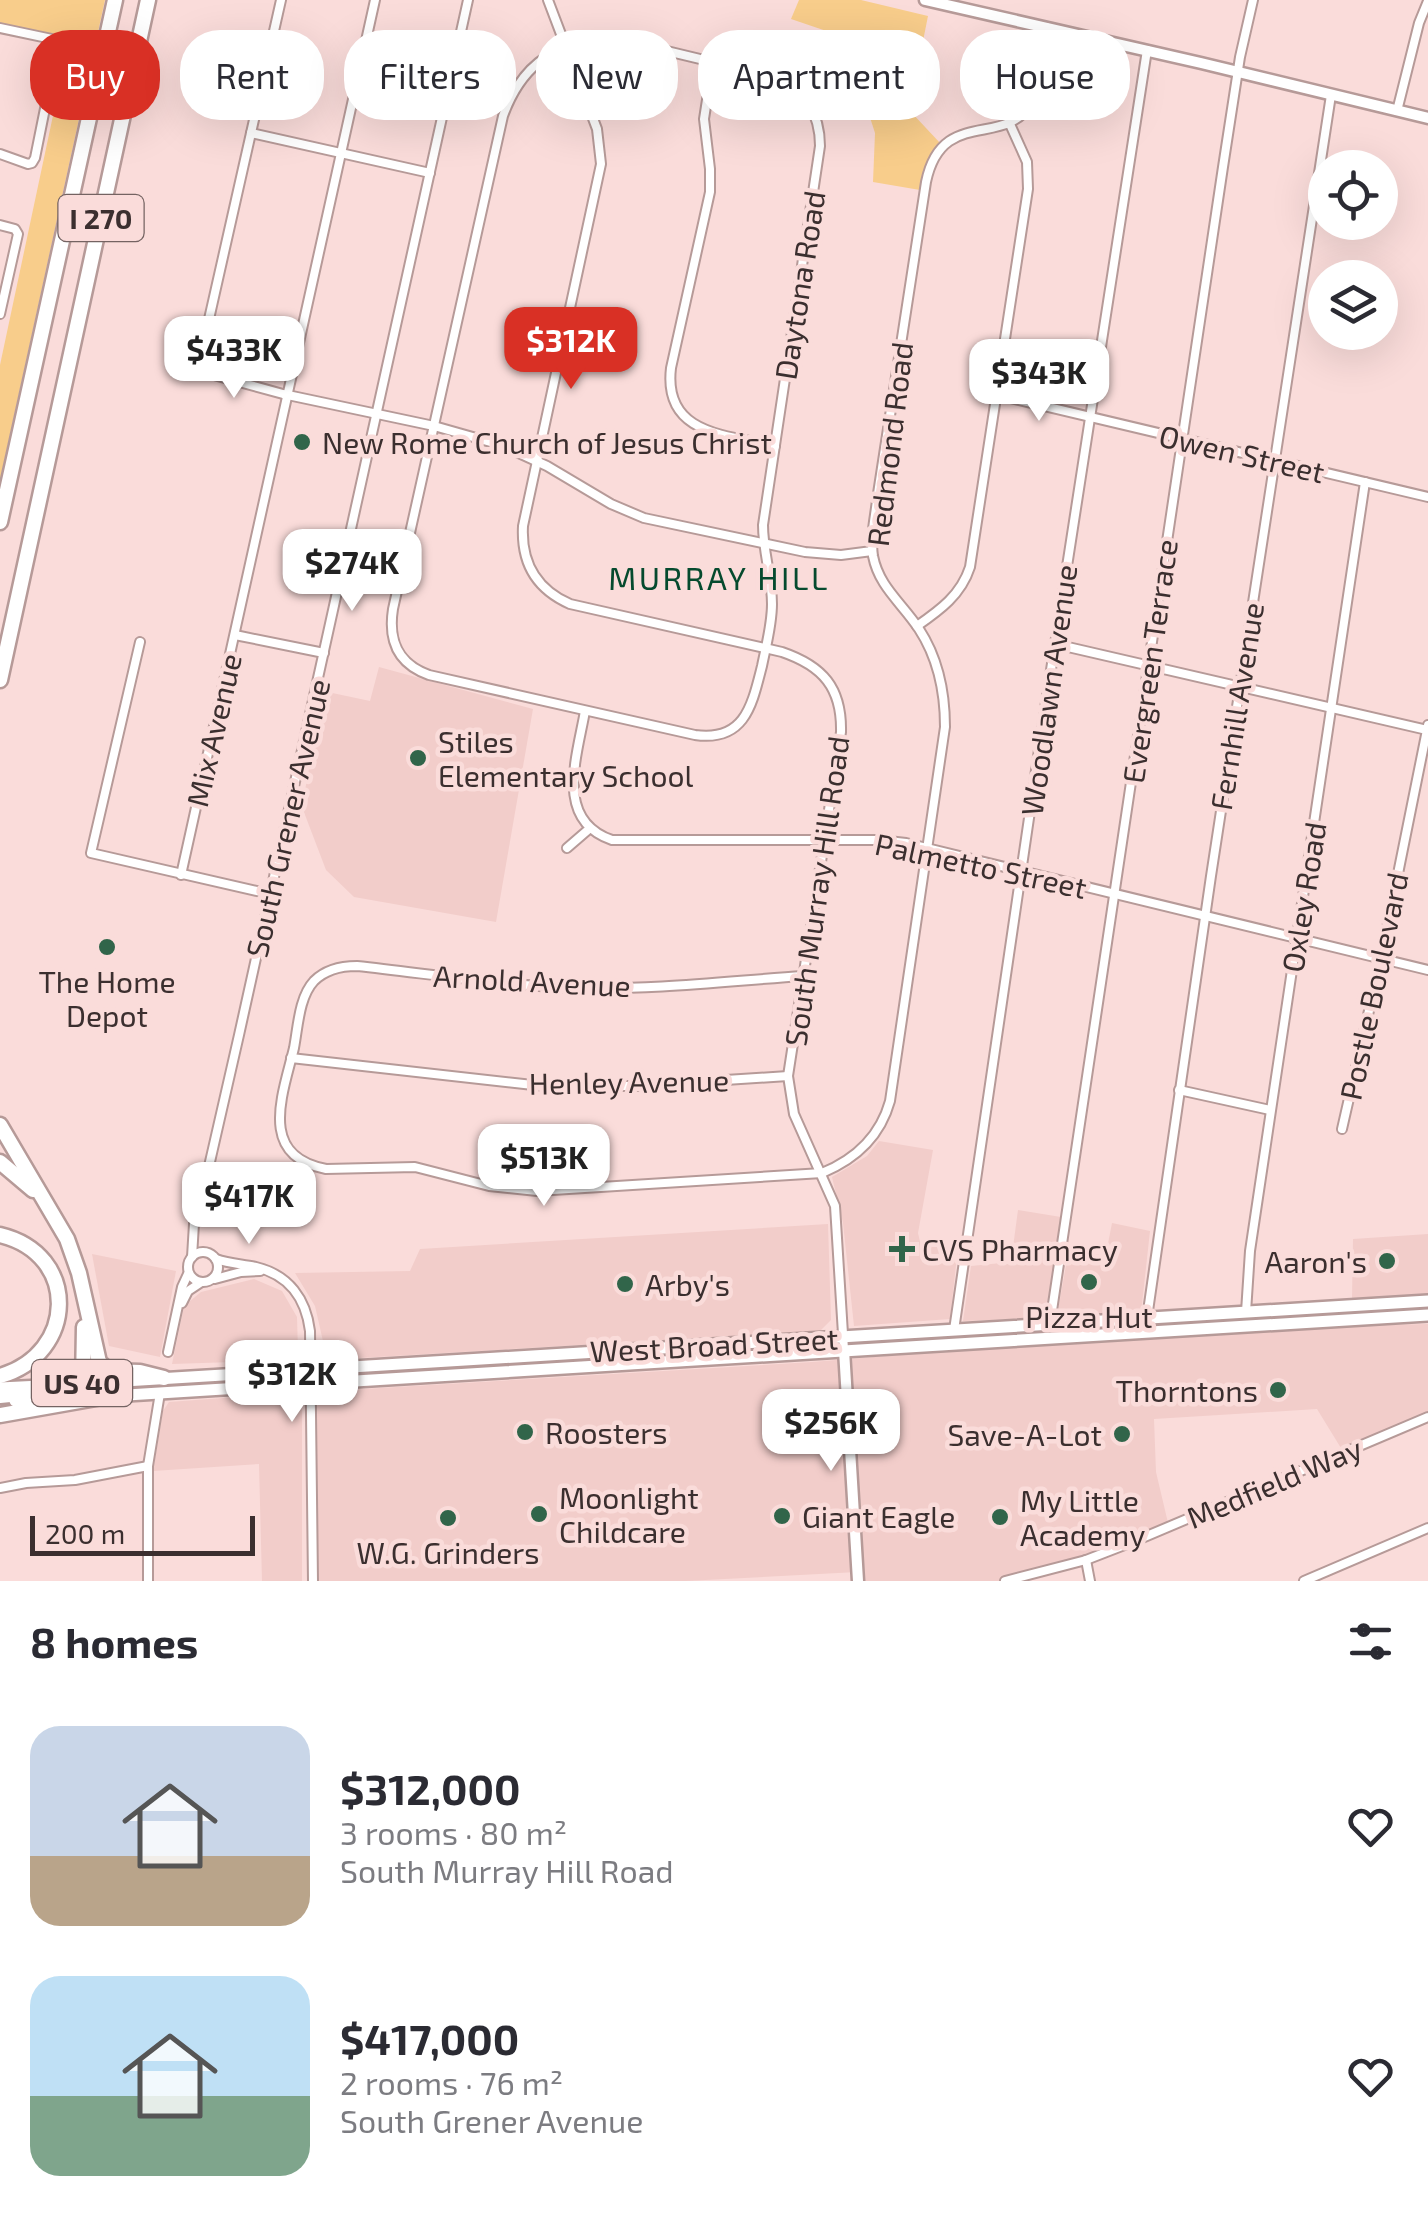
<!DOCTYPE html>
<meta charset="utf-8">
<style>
:root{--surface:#fff;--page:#f7f7f7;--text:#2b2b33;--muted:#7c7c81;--accent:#d93025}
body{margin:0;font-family:"Exo 2",sans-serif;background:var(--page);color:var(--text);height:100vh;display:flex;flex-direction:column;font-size:38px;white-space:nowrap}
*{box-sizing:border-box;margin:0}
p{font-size:32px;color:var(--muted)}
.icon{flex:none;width:55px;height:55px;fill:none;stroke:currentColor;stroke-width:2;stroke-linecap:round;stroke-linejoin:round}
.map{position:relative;height:1581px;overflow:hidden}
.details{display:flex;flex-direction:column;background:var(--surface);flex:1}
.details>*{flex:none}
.guide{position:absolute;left:30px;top:30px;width:1370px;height:90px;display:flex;gap:20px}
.controls{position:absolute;left:1308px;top:150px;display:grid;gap:20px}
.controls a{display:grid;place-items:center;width:90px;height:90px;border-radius:50%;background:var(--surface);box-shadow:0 10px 40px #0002;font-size:50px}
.scale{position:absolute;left:30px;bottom:25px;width:225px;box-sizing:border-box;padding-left:10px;border:5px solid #3b2f2f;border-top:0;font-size:28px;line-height:35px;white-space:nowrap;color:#3b2f2f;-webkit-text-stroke:8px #fadcda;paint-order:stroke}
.price{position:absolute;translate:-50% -85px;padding:0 22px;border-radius:20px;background:#fff;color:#222;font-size:32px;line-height:65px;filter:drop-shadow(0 2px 5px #0008)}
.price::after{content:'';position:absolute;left:50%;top:60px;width:30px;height:22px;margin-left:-15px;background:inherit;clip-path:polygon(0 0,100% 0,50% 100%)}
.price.selected{background:var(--accent);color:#fff}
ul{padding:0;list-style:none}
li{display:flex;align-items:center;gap:30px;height:250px;padding:0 30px}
li span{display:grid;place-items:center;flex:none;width:280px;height:200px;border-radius:30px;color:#555}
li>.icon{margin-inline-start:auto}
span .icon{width:120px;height:120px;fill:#fffc;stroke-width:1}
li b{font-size:42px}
h2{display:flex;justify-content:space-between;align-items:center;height:120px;padding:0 30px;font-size:42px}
.chip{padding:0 35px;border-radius:40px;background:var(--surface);box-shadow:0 10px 40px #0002;font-size:35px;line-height:90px}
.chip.selected{background:var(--accent);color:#fff}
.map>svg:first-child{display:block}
.built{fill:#f2cdca}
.green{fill:#f8cd8b}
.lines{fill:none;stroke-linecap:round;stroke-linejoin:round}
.street-casing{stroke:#b69a98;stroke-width:12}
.secondary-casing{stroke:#b69a98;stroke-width:15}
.primary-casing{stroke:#b69a98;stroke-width:16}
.highway-casing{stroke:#b69a98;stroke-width:19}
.street{stroke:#fff;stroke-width:8}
.secondary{stroke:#fff;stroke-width:10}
.primary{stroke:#fff;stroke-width:11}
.highway{stroke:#fff;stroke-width:14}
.poi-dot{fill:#31654a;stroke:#fadcda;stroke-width:4}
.labels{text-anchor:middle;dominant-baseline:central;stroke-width:9;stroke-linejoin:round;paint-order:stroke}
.shield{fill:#fadcda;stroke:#746362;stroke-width:2.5}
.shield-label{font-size:28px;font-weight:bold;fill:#3b2f2f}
.street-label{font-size:30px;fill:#3b2f2f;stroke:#fadcda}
.poi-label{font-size:30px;fill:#3b2f2f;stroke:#fadcda;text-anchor:start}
.neighbourhood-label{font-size:32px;letter-spacing:2.5px;fill:#054a2e;stroke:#fadcda}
</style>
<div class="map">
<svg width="1428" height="1581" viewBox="0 0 1428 1581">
<rect width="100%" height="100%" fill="#fadcda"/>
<!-- built -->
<g class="built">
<path d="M379 667 533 709 496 922 354 897 326 870 302 807 323 691 370 701Z"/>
<path d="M879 1141 933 1150 918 1233 921 1246 958 1248 950 1319 854 1326 843 1223 832 1177 867 1156Z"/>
<path d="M1018 1210 1061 1217 1045 1318 963 1321 971 1266 1011 1262Z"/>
<path d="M1112 1223 1150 1231 1141 1313 1057 1316 1068 1254H1106Z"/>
<path d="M828 1224 831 1320 820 1331 342 1359 325 1350 315 1306 295 1273 410 1271 420 1249Z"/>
<path d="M1428 1234V1294L1352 1299 1353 1239Z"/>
<path d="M92 1254 176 1271 160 1357 109 1346Z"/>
<path d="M254 1279 282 1291 297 1317 298 1351 292 1360 172 1364 184 1306 201 1292Z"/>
<path d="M1428 1324V1417L1344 1453 1317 1409 1154 1419 1156 1472 1169 1527 1086 1560 1005 1581H858L857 1572 686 1581H313L310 1414 330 1391 812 1362 1046 1343 1340 1326Z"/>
<path d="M288 1393 302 1398V1581H262L259 1464 153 1471 163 1411 169 1402Z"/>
</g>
<!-- green -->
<g class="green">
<path d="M0 0H105L0 480V365L68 45 55 38 0 25Z"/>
<path d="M799 0H861L928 16 918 66 921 67 911 112 940 143 926 166 920 190 873 182 875 133 844 37 791 19Z"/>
</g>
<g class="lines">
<defs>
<g id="street">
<path d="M281 0 200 359V370L203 372 283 394 434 426 501 445 547 466 611 504 644 518 805 552 841 555 872 551"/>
<path d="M548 0 597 129 601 164 523 526C521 563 536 589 570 604L782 652C823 666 842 688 841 732L788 1076 794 1114 835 1206 844 1350"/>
<path d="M0 28 52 39 57 49 35 158 32 163 28 164 0 154"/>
<path d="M598 39 621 40 775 77C805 90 820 114 820 146L763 525C763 552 772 577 772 604 772 625 766 646 762 666 752 705 745 742 695 735L429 675C398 664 388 641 393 609L503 116C520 69 549 46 598 39Z"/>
<path d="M713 61 704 119 710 169V192L671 368C663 435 727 435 775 446"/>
<path d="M1397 111 1419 23 1428 1"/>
<path d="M251 133 430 173"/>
<path d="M0 225 15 229 18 234 0 314"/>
<path d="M998 395 1428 497"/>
<path d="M917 626C940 610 961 595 970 567L1028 189 1027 162 1009 122"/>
<path d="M235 635 324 653"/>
<path d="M140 642 91 853 270 894"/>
<path d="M1055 644 1427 730"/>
<path d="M585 711C577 757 554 820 612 840H879L906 843 1428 970"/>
<path d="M567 848 589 829"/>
<path d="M181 875 375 0"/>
<path d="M803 976C729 981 654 990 580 988 506 986 431 974 357 966 341 966 326 969 314 981 299 997 298 1027 294 1048 283 1094 257 1156 326 1169L415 1167 489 1186 537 1191 822 1173C856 1159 880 1137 890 1101L945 727C945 692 938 658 919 629 902 603 879 587 873 556 870 538 875 518 877 500L926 182C942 106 1005 149 1031 103 1043 82 1042 51 1046 27"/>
<path d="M291 1058 542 1086H633L788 1076"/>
<path d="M1179 1090 1270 1110"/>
<path d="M1342 1129 1381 958 1428 725"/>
<circle cx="203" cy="1267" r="15"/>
<path d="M192 1257 195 1207 204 1188 239 1035 468 0"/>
<path d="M216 1259C230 1264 243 1264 256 1267 289 1275 306 1299 310 1331L313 1581"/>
<path d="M215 1279 241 1272 260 1271"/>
<path d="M182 1303 188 1291 200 1283"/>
<path d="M1246 1312 1250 1251 1365 482"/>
<path d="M1147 1318 1211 876 1331 95"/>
<path d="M1050 1324 1223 167 1240 57 1253 0"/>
<path d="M954 1330 1046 702 1147 50"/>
<path d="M168 1352 182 1287 188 1274"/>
<path d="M0 1488 26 1483 75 1480 148 1466"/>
<path d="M1086 1560 1090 1581"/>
<path d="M148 1581V1466L160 1393"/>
<path d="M1005 1581 1086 1560 1135 1541 1428 1417"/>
<path d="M1304 1581 1428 1528"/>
</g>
<g id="secondary">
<path d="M925 0 1201 63 1428 118"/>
<path d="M844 1350 858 1581"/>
</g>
<g id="primary">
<path d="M75 1384 1428 1301"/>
<path d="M0 1388 41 1386"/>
<path d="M95 1397 1428 1315"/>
<path d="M15 1401 66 1398"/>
</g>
<g id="highway">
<path d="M0 522 115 0"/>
<path d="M0 680 148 0"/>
<path d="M0 1125 67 1239 79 1273 99 1362 109 1371 140 1372 164 1378"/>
<path d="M0 1162 33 1190"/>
<path d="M0 1235C80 1254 77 1354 0 1376"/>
<path d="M0 1396 79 1388 83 1383 84 1327"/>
<path d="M0 1415 102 1397"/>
</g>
</defs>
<!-- street casing -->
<use href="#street" class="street-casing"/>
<!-- secondary casing -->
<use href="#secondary" class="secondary-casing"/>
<!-- primary casing -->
<use href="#primary" class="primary-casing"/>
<!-- highway casing -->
<use href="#highway" class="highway-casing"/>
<!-- street -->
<use href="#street" class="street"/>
<!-- secondary -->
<use href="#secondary" class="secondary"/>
<!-- primary -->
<use href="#primary" class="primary"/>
<!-- highway -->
<use href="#highway" class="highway"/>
</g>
<!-- markers -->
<g class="poi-dot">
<circle cx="302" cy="442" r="10"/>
<circle cx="418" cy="758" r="10"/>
<circle cx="107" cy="947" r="10"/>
<path d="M897 1234h10v10h10v10h-10v10h-10v-10h-10v-10h10z"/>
<circle cx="1387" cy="1261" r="10"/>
<circle cx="1089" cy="1282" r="10"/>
<circle cx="625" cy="1284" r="10"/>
<circle cx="1278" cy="1390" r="10"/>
<circle cx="525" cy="1432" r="10"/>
<circle cx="1122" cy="1434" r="10"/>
<circle cx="539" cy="1514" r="10"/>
<circle cx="782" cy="1516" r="10"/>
<circle cx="1000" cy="1517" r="10"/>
<circle cx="448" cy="1518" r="10"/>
</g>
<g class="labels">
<!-- shield labels -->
<g class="shield">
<rect x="58.5" y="195" width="85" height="46" rx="8"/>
<rect x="32" y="1360" width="100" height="46" rx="8"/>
</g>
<g class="shield-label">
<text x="101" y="218">I 270</text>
<text x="82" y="1383">US 40</text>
</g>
<!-- street labels -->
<g class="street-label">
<text transform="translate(799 285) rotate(-81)">Daytona Road</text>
<text transform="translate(889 444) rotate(-83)">Redmond Road</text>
<text transform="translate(1242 453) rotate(13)">Owen Street</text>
<text transform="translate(1149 661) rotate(-82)">Evergreen Terrace</text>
<text transform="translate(1048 690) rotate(-82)">Woodlawn Avenue</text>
<text transform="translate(1236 706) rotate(-81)">Fernhill Avenue</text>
<text transform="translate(213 730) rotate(-77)">Mix Avenue</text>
<text transform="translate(287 818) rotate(-77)">South Grener Avenue</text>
<text transform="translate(981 865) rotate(12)">Palmetto Street</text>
<text transform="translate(816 891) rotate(-82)">South Murray Hill Road</text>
<text transform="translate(1303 897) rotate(-81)">Oxley Road</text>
<text transform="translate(532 980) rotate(3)">Arnold Avenue</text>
<text transform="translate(1373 986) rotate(-78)">Postle Boulevard</text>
<text transform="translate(629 1081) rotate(-1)">Henley Avenue</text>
<text transform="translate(714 1344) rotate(-3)">West Broad Street</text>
<text transform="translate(1274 1482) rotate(-23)">Medfield Way</text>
</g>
<!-- poi labels -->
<g class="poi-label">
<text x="322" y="442">New Rome Church of Jesus Christ</text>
<text x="438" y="741">Stiles<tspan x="438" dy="34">Elementary School</tspan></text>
<text x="107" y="981" text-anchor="middle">The Home<tspan x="107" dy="34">Depot</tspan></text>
<text x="922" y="1249">CVS Pharmacy</text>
<text x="1367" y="1261" text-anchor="end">Aaron's</text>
<text x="645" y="1284">Arby's</text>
<text x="1089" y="1316" text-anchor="middle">Pizza Hut</text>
<text x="1258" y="1390" text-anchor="end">Thorntons</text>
<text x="545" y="1432">Roosters</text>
<text x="1102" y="1434" text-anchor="end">Save-A-Lot</text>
<text x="559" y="1497">Moonlight<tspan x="559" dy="34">Childcare</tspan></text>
<text x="1020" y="1500">My Little<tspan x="1020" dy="34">Academy</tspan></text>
<text x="802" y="1516">Giant Eagle</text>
<text x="448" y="1552" text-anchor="middle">W.G. Grinders</text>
</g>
<!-- neighbourhood labels -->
<g class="neighbourhood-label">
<text x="719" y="577">MURRAY HILL</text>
</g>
</g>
</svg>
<div class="controls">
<a><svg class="icon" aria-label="locate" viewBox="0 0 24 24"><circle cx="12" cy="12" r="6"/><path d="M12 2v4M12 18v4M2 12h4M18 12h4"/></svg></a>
<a><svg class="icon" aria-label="layers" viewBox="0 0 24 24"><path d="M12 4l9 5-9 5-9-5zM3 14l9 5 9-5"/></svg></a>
</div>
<div class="scale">200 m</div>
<b class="price selected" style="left:571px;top:392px">$312K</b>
<b class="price" style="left:234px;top:401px">$433K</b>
<b class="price" style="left:1039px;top:424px">$343K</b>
<b class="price" style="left:352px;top:614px">$274K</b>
<b class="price" style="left:544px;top:1209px">$513K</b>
<b class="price" style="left:249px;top:1247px">$417K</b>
<b class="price" style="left:292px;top:1425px">$312K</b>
<b class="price" style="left:831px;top:1474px">$256K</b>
<div class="guide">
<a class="chip selected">Buy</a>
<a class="chip">Rent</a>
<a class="chip">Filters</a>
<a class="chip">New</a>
<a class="chip">Apartment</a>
<a class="chip">House</a>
</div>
</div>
<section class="details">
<h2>8 homes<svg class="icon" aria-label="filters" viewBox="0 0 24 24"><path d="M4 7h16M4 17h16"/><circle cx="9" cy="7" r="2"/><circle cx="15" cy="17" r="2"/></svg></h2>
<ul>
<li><span style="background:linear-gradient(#c9d6e8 65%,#b9a48a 0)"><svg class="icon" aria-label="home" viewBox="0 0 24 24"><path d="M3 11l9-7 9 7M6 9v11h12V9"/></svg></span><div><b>$312,000</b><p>3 rooms · 80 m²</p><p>South Murray Hill Road</p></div><svg class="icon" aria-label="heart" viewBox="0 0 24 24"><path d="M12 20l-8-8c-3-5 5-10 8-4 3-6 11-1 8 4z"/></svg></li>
<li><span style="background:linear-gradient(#bfe0f5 60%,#7fa58c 0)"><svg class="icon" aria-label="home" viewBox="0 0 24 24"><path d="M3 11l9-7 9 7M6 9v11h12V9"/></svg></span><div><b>$417,000</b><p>2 rooms · 76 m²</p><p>South Grener Avenue</p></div><svg class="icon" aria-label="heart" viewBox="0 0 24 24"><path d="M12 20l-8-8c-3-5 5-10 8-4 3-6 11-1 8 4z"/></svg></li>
</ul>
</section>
